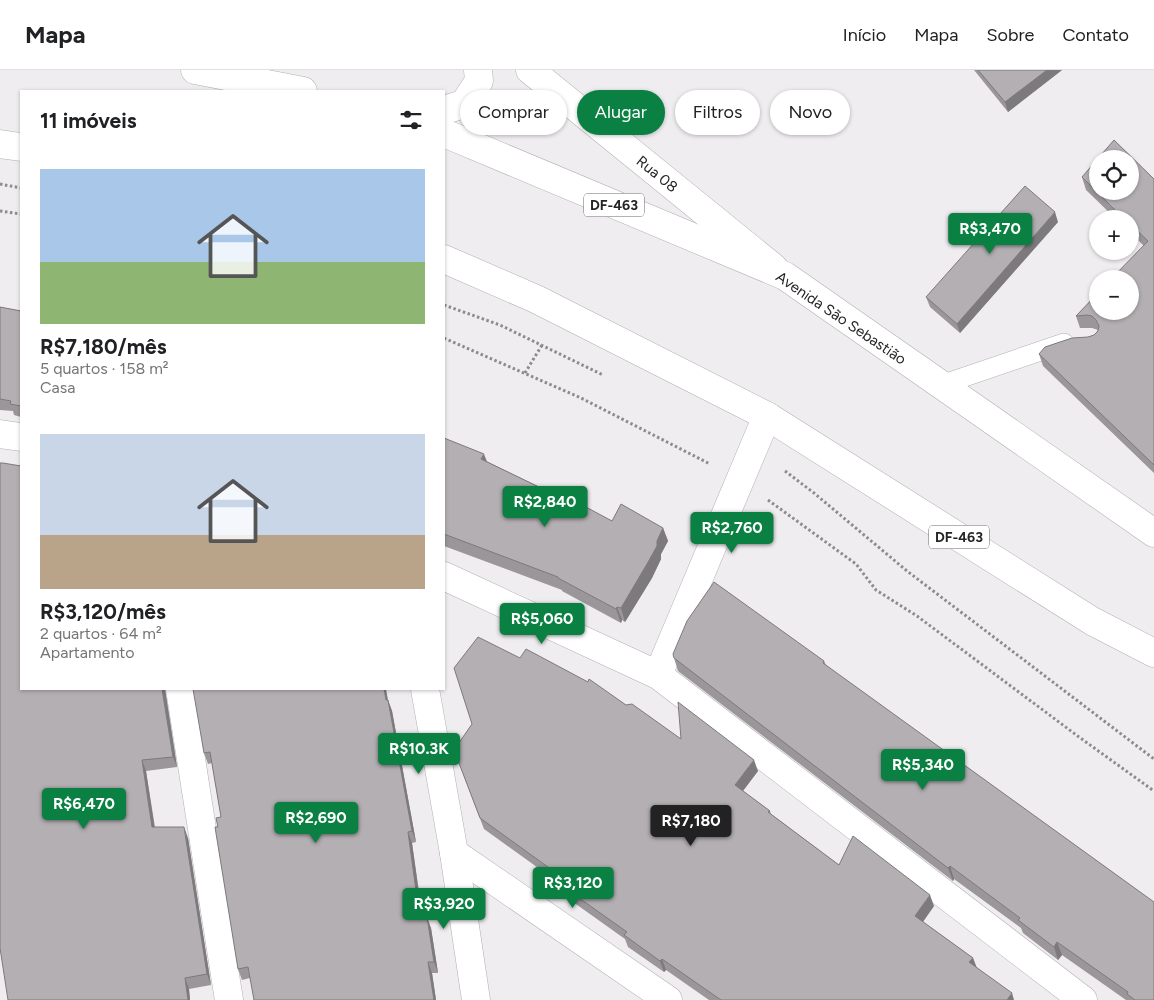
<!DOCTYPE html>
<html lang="pt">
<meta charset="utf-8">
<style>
:root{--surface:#fff;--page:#f2f2f2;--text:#202124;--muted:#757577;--line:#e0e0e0;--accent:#0b8043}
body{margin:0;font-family:Figtree,sans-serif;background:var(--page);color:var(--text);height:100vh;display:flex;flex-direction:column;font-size:19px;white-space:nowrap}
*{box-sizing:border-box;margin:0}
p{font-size:16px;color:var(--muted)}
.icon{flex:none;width:28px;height:28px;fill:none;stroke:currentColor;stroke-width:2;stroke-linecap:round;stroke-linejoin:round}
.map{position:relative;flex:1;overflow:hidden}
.panel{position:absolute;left:20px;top:20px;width:425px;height:600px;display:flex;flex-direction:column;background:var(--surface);border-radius:0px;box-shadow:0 1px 4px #0004}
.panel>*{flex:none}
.top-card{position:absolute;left:460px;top:20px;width:475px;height:45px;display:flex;gap:10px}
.tools{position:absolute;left:1089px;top:80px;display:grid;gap:10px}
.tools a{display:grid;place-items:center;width:50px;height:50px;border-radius:50%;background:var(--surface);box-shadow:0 1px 4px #0004;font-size:25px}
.price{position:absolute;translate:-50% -42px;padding:0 11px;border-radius:5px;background:var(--accent);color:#fff;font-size:16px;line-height:32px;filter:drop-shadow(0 1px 2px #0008)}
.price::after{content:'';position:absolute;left:50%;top:30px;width:15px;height:11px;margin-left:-8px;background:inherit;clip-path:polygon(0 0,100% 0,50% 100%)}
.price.active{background:#222;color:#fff}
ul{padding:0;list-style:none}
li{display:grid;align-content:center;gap:10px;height:265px;padding:0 20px}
li span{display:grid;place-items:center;height:155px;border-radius:0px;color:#555}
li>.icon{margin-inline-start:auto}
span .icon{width:90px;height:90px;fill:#fffc;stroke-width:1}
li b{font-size:21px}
h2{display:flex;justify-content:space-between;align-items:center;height:60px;padding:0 20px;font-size:21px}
.pill{padding:0 18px;border-radius:22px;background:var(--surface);box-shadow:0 1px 4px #0004;font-size:18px;line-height:45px}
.pill.active{background:var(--accent);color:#fff}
header{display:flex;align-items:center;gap:30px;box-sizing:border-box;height:70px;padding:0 25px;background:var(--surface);border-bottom:1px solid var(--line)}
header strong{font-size:24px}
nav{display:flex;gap:28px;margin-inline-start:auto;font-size:18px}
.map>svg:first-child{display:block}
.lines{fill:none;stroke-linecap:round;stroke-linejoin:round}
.service-casing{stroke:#b2afb3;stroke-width:20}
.minor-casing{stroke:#b2afb3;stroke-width:29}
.primary-casing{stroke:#b2afb3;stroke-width:29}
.path{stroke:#8d8b8d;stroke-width:3;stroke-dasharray:2.5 2.5;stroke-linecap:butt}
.service{stroke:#fff;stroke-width:19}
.minor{stroke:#fff;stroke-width:28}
.primary{stroke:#fff;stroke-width:28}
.wall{fill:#9a969a}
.shaded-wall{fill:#7d7a7d}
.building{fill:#b3afb3;stroke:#7d7a7d;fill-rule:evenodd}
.labels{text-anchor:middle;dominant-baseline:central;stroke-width:4;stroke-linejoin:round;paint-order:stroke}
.shield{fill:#fff;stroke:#666;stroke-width:1}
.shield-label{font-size:14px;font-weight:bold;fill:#252425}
.street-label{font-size:15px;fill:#252425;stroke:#fff}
</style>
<header>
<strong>Mapa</strong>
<nav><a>Início</a><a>Mapa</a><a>Sobre</a><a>Contato</a></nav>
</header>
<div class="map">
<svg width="1154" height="930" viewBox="0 0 1154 930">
<rect width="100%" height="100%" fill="#f0edf1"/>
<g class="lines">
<defs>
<path id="service" d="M941 315 1064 273"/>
<g id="minor">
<path d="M530 0 774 198"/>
<path d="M444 40 464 34 479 11 478 0"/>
<path d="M0 364 21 367"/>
<path d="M444 506 658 605 1083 930"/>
<path d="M658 605 767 346"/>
<path d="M180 619 229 930"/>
<path d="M425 619 454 783 476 930"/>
<path d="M454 783 668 930"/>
</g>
<g id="primary">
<path d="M195 0 303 21"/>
<path d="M444 63 785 206 1154 463"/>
<path d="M0 74 21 77"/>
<path d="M444 189 536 229 767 346 1092 551 1154 583"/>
</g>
</defs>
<!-- service casing -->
<use href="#service" class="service-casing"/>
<!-- minor casing -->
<use href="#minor" class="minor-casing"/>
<!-- primary casing -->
<use href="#primary" class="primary-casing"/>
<!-- path -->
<g class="path">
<path d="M0 114 21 118"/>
<path d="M0 141 21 144"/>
<path d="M444 235 500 255 603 305"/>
<path d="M444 268 581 328 710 394"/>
<path d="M525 303 542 275"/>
<path d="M785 401 814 423 907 501 1154 689"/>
<path d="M768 430 856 494 876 520 917 546 1079 667 1154 721"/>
</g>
<!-- service -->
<use href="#service" class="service"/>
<!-- minor -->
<use href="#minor" class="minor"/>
<!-- primary -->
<use href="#primary" class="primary"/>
</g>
<!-- wall -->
<g class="wall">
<path d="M974 0H1062L1008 42Z"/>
<path d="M1082 107 1154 109V403L1043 296 1039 284 1094 265 1098 260 1092 258H1080L1076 246 1144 176 1130 162V149H1116L1086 120Z"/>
<path d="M1058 152 960 263 930 237 926 227Z"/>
<path d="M0 237 21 241V347L14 345 13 341 0 340Z"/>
<path d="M444 368 486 391 570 432 612 451 663 458 668 471 661 484V489L652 508 625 552 622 550 621 553 562 521V520L444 476Z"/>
<path d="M520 588 626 635 681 669 758 701 743 721 770 741 771 744 839 795 934 836 923 852 973 888 977 898 1014 930H709L666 900 664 902 628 877 625 869 559 822 555 810 484 759 454 680Z"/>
<path d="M674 588 824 591 826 595 1154 930H1126L1062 885 1058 890 1023 863 1021 858 954 809 953 811 678 601Z"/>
<path d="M21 619H165L177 697 146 701 155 757 188 768 211 915 189 919 190 930Z"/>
<path d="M388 630 392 641 416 772 412 773 423 849 431 858 438 903H432L436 930H254L250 908 242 910 238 899 218 757 221 747 212 693 208 694 204 683Z"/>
</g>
<!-- shaded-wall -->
<g class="shaded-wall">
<path d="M1047 0H1062L1008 42 1005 32Z"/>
<path d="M1055 142 1058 152 960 263 957 254Z"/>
<path d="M484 384 489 397 481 389Z"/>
<path d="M663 458 668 471 661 484V489L652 508 625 552 621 538Z"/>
<path d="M617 537 622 550 621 553 616 539Z"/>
<path d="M162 619H165L177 697 173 687Z"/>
<path d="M384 619H386L390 641 386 630Z"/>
<path d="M388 630 392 641 416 772 412 761Z"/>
<path d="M142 690 146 701 156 768 152 757Z"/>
<path d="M754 690 758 701 739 726 735 715Z"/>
<path d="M184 757 188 768 211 915 207 904Z"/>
<path d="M408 762 412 773 424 861 420 850Z"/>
<path d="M950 796 954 809 953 811 948 798Z"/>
<path d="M930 825 934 836 919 857 915 846Z"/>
<path d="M427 847 431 858 438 903 434 892Z"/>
<path d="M1057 872 1062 885 1058 890 1054 877Z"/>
<path d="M973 888 977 899 969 892Z"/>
<path d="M662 889 666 900 664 902 660 891Z"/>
<path d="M428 892 432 903 436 930H434Z"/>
<path d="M185 908 189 919 190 930H188Z"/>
<path d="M1012 923 1014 930H1007Z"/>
</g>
<!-- building -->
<g class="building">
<path d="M978 0H1047L1005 32Z"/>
<path d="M1114 70 1154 109V395L1039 284 1045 277 1072 268 1088 267 1094 265 1098 261 1099 256 1096 250 1092 246 1087 245 1076 246 1098 223V241H1130V209H1111L1148 171 1130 154V149H1124L1082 107ZM1098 89H1130V121H1098Z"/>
<path d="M1025 116 1055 142 957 254 926 227Z"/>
<path d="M0 237 21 241V336L10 334 11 331 0 329Z"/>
<path d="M444 368 484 384 481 389 570 432 571 429 612 451 621 434 663 458 657 471V476L647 494 621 538 617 537 616 539 558 508V507L444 464Z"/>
<path d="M0 393H3L21 396V619H162L173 687 142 690 152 757H184L207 904 185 908 188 930H8L0 878Z"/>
<path d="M714 512 824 591 823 593 1154 832V930H1135L1127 924 1128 922 1057 872 1054 877 1018 850 1020 848 950 796 948 798 674 588 673 584 687 551Z"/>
<path d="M478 567 520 588 526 579 588 612 589 609 626 635 632 634 681 669 678 632 754 690 735 715 770 741 768 742 839 795 853 766 930 825 915 846 973 888 969 892 1012 923 1007 930H721L662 889 660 891 624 865 627 862 555 811 559 805 480 748 454 680 472 654 454 598Z"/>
<path d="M193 619H384L386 630H388L412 761 408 762 420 850 427 847 434 892H428L434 930H254L248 897 238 899 215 757H218L216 748 221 747 210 682 204 683Z"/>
</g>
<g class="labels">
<!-- shield labels -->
<g class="shield">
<rect x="584" y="123.5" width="60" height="23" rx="4"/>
<rect x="929" y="455.5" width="60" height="23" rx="4"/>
</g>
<g class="shield-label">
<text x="614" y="135">DF-463</text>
<text x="959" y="467">DF-463</text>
</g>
<!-- street labels -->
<g class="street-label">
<text transform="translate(657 104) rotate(39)">Rua 08</text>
<text transform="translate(841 248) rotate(34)">Avenida São Sebastião</text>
</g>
</g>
</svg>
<div class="tools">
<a><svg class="icon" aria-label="locate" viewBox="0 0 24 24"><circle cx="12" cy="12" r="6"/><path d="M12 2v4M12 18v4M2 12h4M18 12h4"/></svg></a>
<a>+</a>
<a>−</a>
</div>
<b class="price" style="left:990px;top:185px">R$3,470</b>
<b class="price" style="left:545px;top:458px">R$2,840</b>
<b class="price" style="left:732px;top:484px">R$2,760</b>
<b class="price" style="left:542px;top:575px">R$5,060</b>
<b class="price" style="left:419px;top:705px">R$10.3K</b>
<b class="price" style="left:923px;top:721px">R$5,340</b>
<b class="price" style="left:84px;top:760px">R$6,470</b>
<b class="price" style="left:316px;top:774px">R$2,690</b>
<b class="price active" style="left:691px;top:777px">R$7,180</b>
<b class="price" style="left:573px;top:839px">R$3,120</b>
<b class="price" style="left:444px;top:860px">R$3,920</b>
<div class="top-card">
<a class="pill">Comprar</a>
<a class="pill active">Alugar</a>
<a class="pill">Filtros</a>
<a class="pill">Novo</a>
</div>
<section class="panel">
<h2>11 imóveis<svg class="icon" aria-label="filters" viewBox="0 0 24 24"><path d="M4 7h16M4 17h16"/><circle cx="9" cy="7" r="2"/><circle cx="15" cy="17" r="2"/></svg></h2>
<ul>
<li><span style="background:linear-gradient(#a9c7e8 60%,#8fb573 0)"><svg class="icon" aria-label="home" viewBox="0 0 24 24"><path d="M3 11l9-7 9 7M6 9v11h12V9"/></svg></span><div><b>R$7,180/mês</b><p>5 quartos · 158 m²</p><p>Casa</p></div></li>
<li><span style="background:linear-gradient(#c9d6e8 65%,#b9a48a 0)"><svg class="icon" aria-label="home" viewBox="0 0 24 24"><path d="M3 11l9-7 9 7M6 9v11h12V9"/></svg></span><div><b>R$3,120/mês</b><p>2 quartos · 64 m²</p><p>Apartamento</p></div></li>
</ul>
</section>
</div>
